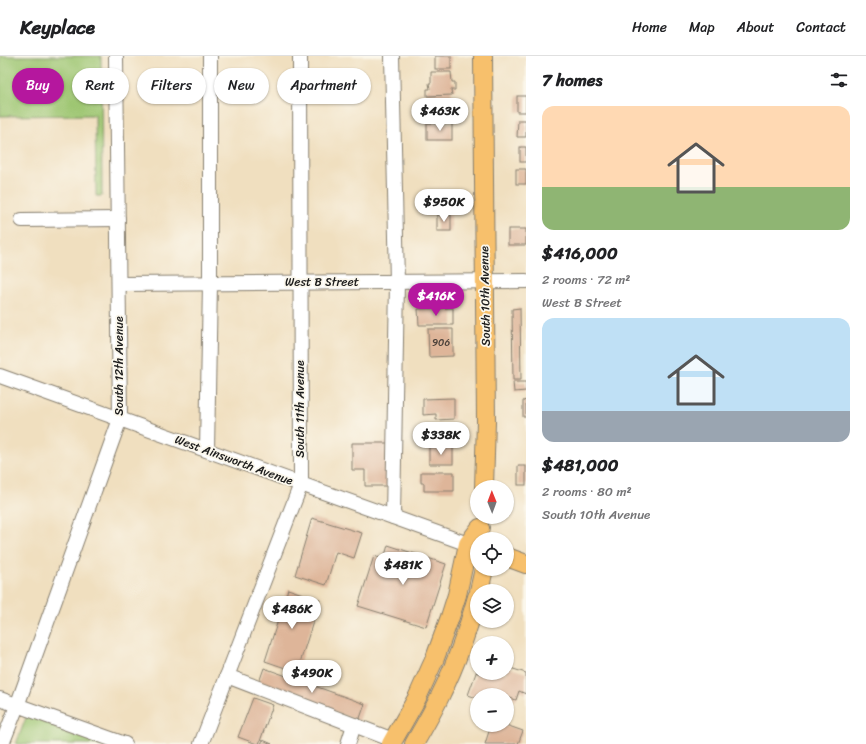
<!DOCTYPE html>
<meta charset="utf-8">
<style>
:root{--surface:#fff;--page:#f6f6f6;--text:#202124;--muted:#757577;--line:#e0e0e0;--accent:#b5179e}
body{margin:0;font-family:Sriracha,sans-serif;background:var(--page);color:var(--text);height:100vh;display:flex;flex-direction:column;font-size:15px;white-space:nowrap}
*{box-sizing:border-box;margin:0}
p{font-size:13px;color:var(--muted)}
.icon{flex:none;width:22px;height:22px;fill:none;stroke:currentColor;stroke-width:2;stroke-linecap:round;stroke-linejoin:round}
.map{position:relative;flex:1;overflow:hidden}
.panel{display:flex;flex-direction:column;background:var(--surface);width:340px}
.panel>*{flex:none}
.banner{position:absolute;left:12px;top:12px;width:380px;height:36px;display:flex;gap:8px}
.needle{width:26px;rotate:359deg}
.buttons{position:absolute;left:470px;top:424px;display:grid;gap:8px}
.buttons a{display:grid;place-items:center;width:44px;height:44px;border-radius:50%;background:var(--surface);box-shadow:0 1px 3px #0004;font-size:20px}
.price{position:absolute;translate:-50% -34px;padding:0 9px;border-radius:14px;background:#fff;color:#222;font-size:13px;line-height:26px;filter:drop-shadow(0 1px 2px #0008)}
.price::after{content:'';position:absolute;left:50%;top:24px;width:12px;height:9px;margin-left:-6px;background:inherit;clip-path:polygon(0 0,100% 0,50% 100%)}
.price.selected{background:var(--accent);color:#fff}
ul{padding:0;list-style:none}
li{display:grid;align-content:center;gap:8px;height:212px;padding:0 16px}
li span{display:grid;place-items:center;height:124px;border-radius:12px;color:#555}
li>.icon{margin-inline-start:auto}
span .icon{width:72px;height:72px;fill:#fffc;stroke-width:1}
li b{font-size:17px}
h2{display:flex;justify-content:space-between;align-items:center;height:48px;padding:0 16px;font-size:17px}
.pill{padding:0 14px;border-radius:18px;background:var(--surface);box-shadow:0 1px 3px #0004;font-size:14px;line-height:36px}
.pill.selected{background:var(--accent);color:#fff}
header{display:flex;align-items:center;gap:24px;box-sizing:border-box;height:56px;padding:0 20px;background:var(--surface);border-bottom:1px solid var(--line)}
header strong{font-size:19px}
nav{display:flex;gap:22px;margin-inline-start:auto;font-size:14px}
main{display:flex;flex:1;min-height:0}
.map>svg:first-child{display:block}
.green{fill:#9ec672;stroke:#5d7147}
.building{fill:#deb599}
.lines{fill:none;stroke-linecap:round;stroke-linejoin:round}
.minor-casing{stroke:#867e6e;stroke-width:16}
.major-casing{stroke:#867e6e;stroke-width:20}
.minor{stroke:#fff;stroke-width:14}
.major{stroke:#f7c06c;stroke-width:18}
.labels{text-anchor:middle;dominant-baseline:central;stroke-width:3.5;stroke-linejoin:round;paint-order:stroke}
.number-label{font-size:10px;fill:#4c423b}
.street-label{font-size:12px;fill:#1c1c1c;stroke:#fbf7ec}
</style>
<header>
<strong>Keyplace</strong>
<nav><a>Home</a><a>Map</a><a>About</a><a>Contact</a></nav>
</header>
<main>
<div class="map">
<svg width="526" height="688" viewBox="0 0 526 688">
<rect width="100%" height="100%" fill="#fbf7ec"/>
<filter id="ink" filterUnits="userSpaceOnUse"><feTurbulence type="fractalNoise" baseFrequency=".025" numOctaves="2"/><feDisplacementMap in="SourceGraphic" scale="8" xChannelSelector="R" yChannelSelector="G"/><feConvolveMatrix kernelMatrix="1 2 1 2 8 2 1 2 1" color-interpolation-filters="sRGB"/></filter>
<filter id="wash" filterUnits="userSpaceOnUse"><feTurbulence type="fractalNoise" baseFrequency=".012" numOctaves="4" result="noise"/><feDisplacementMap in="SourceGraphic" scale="16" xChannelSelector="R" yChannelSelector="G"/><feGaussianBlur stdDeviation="0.9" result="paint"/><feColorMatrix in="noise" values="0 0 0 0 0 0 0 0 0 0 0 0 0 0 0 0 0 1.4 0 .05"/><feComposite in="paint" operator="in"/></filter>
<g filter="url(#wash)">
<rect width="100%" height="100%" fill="#f0dfbf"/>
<!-- green -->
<g class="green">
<path d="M0 0H101L102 140H96L95 59 0 60Z"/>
<path d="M27 659 101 688H16Z"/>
</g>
<g id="blocks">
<!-- building -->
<g class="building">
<rect x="435" y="0" width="16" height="13"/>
<path d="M431 16H451L452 26H455V34H451L452 39 427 40V33H430L429 27H431Z"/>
<rect x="517" y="40" width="9" height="16"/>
<path d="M518 64H526V81H517Z"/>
<rect x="427" y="67" width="25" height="17"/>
<rect x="520" y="91" width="6" height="15"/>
<rect x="516" y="113" width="10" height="15"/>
<path d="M427 136H448V138H453V151H447V153H427V150H423V138H427Z"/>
<rect x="437" y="159" width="14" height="16"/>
<rect x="508" y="173" width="18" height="16"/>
<path d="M453 252V269H419L418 253Z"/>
<path d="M520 252 521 324H513L512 253Z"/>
<path d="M428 273H453V300L429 301Z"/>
<path d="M513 326H526V335L514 336Z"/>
<path d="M454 342V363L436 364V358L423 359V343Z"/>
<path d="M526 344V361H523V345Z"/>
<path d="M352 387H388V430H365V414H352Z"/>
<rect x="429" y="391" width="24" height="17"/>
<rect x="518" y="410" width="8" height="19"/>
<path d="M421 416H454V435H424V427H421Z"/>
<path d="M312 462 362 477 354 502 336 496 326 529 295 519Z"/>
<path d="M388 489 446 508 426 571 358 550 374 500 384 503Z"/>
<path d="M288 533 320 544 297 616 265 605Z"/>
<path d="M507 611 526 617V638L519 635 516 644 507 641V639H500L486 634 485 639H477V642L468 639 477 614V617H507Z"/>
<path d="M264 612 365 648 359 665 258 629Z"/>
<path d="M253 642 273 649 259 688H257L238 681Z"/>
<path d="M491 669H506L523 675 518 688H485Z"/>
<path d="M263 684 272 688H261Z"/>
</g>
</g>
</g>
<g filter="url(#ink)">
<use href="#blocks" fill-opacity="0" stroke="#867e6e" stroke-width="1"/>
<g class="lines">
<defs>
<g id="minor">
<path d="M392 0 397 226 393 461"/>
<path d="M22 164 118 163"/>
<path d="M119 228 526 225"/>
<path d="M0 320 468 488"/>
<path d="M207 394 210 227V0"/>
<path d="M227 620 393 684"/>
<path d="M0 643 125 688"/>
<path d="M2 688 17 650 120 363 116 0"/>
<path d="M201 688 301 428 300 0"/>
<path d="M348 688 354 669"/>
</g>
<g id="major">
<path d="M483 0 486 366 484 431"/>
<path d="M507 501 526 508"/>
<path d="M479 535 484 513"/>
<path d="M391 688 417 642 435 602 450 561 457 539 468 488 480 472"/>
<path d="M414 688C424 671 434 654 442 636 457 606 468 573 477 541"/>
</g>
</defs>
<!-- minor casing -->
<use href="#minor" class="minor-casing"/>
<!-- major casing -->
<use href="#major" class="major-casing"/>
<!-- minor -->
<use href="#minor" class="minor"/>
<!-- major -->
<use href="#major" class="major"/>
</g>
</g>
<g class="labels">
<!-- number labels -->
<g class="number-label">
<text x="441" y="287">906</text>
</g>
<!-- street labels -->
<g class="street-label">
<text x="322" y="226">West B Street</text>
<text transform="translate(485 240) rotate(-91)">South 10th Avenue</text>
<text transform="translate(119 310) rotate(-90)">South 12th Avenue</text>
<text transform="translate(300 353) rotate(-90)">South 11th Avenue</text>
<text transform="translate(234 404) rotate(20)">West Ainsworth Avenue</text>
</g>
</g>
</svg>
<div class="buttons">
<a><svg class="needle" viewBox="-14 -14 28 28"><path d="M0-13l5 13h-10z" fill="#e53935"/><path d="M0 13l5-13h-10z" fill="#757577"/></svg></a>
<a><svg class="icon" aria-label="locate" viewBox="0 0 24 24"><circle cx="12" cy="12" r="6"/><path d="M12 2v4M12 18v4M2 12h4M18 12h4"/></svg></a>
<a><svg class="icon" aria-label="layers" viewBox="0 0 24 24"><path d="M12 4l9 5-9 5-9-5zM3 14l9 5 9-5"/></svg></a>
<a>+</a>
<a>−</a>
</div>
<b class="price" style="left:440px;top:76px">$463K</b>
<b class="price" style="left:444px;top:167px">$950K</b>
<b class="price selected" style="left:436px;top:261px">$416K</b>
<b class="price" style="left:441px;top:400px">$338K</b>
<b class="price" style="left:403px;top:530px">$481K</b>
<b class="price" style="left:292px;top:574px">$486K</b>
<b class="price" style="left:312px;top:638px">$490K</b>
<div class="banner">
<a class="pill selected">Buy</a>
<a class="pill">Rent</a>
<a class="pill">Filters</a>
<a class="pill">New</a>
<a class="pill">Apartment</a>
</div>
</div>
<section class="panel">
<h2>7 homes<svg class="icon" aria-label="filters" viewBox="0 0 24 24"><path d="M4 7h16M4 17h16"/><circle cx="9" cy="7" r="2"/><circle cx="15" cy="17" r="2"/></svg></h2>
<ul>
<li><span style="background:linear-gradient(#ffd9b3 65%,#8fb573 0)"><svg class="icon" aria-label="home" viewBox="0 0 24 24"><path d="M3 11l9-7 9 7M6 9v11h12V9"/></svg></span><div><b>$416,000</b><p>2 rooms · 72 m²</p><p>West B Street</p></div></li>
<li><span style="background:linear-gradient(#bfe0f5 75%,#9aa5b1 0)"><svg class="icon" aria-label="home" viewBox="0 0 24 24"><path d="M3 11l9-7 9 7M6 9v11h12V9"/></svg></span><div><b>$481,000</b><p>2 rooms · 80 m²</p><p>South 10th Avenue</p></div></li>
</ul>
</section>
</main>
